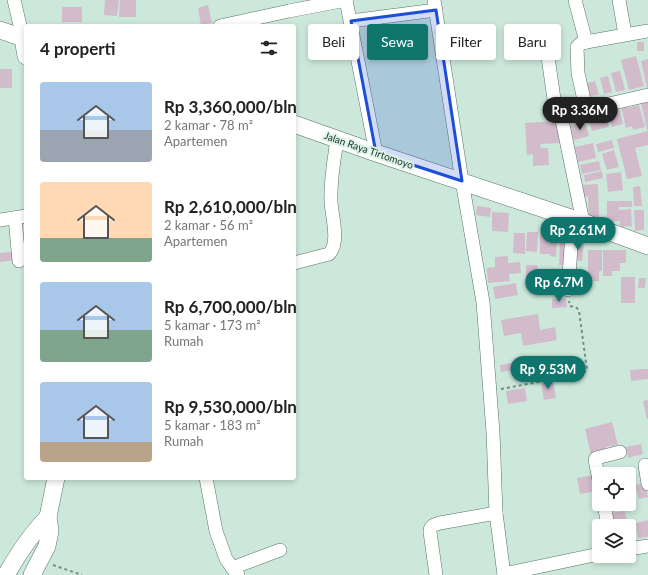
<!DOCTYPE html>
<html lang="id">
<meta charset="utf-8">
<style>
:root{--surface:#fff;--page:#f6f6f6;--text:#222;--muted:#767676;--accent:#0f766e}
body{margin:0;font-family:Lato,sans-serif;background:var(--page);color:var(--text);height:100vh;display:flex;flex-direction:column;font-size:15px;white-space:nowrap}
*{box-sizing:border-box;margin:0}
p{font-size:13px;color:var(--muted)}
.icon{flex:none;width:22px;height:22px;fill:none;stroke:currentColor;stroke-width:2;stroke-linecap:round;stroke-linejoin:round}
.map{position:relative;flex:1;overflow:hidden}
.drawer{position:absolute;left:24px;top:24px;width:272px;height:456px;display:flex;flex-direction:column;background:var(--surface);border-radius:4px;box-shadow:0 2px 6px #0003}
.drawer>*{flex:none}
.guide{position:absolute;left:308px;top:24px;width:280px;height:36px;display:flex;gap:8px}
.fabs{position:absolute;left:592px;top:467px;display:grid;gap:8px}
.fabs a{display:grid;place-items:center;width:44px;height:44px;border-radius:4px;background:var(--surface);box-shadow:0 2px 6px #0003;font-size:20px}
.price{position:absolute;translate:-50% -34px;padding:0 9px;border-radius:14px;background:var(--accent);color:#fff;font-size:13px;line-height:26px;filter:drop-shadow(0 1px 2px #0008)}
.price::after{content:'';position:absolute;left:50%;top:24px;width:12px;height:9px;margin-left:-6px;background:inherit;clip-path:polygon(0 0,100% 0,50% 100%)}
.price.active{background:#222;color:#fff}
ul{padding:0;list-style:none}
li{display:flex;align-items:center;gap:12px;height:100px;padding:0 16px}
li span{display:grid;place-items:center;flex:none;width:112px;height:80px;border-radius:4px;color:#555}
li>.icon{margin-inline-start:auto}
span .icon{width:48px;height:48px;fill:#fffc;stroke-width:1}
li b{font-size:17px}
h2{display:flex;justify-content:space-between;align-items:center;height:48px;padding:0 16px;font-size:17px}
.chip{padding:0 14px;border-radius:4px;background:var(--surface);box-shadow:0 2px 6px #0003;font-size:14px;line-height:36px}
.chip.active{background:var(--accent);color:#fff}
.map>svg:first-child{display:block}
.building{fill:#d2bbcb}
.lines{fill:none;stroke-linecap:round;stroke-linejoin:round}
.minor-casing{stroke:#587166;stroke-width:14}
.tertiary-casing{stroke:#587166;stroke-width:18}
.path{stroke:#798c83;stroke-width:2;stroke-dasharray:3 3;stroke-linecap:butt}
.minor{stroke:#fff;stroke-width:13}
.tertiary{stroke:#fff;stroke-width:17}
.marked{fill:#1d4ed8;fill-opacity:0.2;stroke:#1d4ed8;stroke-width:3;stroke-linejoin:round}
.labels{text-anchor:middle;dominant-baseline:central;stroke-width:4;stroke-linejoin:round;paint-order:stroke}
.street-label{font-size:10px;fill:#232e29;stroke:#d9f5e8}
</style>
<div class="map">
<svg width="648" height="575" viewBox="0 0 648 575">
<rect width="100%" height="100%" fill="#cce8db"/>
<!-- building -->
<g class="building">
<path d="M105 0H119L117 16 104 15Z"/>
<path d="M120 0H136V17H119Z"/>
<path d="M208 5 212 23 201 25 198 8Z"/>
<rect x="62" y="7" width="20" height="15"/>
<rect x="637" y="42" width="7" height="9"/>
<path d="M636 56 644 86 629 90 621 60Z"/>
<path d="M648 59V88H647L641 61Z"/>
<rect x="0" y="69" width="12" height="19"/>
<path d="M620 71 625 90 616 92 611 73Z"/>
<path d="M608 76 612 92 604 94 600 78Z"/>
<path d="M595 81 599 94 586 97 583 84Z"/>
<path d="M648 101V130H647L641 103Z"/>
<path d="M626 104 627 108 639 105 645 127 633 130 632 126 626 128 621 106Z"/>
<path d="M619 108 623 124 612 127 608 111Z"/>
<path d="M605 111 609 127 592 131 587 113Z"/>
<path d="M557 121 559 143 540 144 541 148H548L549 165 533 166V154L527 155 525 123Z"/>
<path d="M585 122 589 136 574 140 570 126Z"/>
<path d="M648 131V145L635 148 642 176 627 179 617 139Z"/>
<path d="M612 140 614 148 598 152 596 144Z"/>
<path d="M593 143 596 158 578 162 575 147Z"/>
<path d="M614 150 619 167 607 170 602 154Z"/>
<path d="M599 161 601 170 582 174 580 165Z"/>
<path d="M602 171 603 178 585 182 584 175Z"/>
<path d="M621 172 623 190 608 192 606 174Z"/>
<path d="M598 184 599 218H589L588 196 584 197 583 185Z"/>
<path d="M640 186 642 206H634L633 187Z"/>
<path d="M607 201H632V207H619V210L631 209 632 226 620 227V221L607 222Z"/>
<path d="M477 206 491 208 490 217 476 215Z"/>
<path d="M634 210H644V230L635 231Z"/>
<path d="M492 212 509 213 508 232 492 231Z"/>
<path d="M527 232H538L537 252 526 251Z"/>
<path d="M514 233H525V254L513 253Z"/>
<path d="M540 234H550V239H557L556 257 550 256V254H540Z"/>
<path d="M560 241H569L568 265H559Z"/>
<path d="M574 241 584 242 582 261 572 260Z"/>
<path d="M588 250H602V271H599V281H588Z"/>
<path d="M603 250H626V263H620V271H612V276H603Z"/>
<path d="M17 251 18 260 0 262V253Z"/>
<path d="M508 256V263L520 262 521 273 509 274 510 281 488 283 487 268 495 267V257Z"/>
<path d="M526 265H537L538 280 526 281Z"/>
<rect x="556" y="270" width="7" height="6"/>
<rect x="621" y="277" width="14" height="26"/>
<path d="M639 278H646L645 288H638Z"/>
<path d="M516 283 518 295 495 299 493 287Z"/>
<path d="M566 298 567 307 552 308V299Z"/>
<path d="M538 314 540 330 555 327 557 340 523 346 521 333 504 336 501 320Z"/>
<path d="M517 362 518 369 501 372 500 365Z"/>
<path d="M643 369H648V379L631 381 630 370Z"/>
<path d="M553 381 556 398 544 400 541 383Z"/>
<path d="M525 388 527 401 508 404 506 391Z"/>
<path d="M648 400V419H647L643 401Z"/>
<path d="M612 422 618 445 606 447 607 451 591 455 585 429Z"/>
<path d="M641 444 643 454 628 458 626 447Z"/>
<path d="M593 475 596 491 580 494 577 478Z"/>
<path d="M645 483 648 497 639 499 635 485Z"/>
<path d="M625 511 628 526H613L611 513Z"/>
<path d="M648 520V537L638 538 636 523Z"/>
</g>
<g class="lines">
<defs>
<g id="minor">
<path d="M14 0 23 38"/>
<path d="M346 0 376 153"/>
<path d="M434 0 462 181 483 302 493 432 496 513 504 575"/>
<path d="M575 0 586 42 648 31"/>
<path d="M619 0 625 34"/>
<path d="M351 21 436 10"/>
<path d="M220 26 289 11 346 0"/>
<path d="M586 42 580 44 577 47 578 73 586 109"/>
<path d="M548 57 556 113 557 115H561L648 95"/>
<path d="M561 115 583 222"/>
<path d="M15 218 19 261"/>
<path d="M0 220 26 216"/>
<path d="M294 263 329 254C340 243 332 217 331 202 330 181 334 160 337 140"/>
<path d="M568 290 573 219"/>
<path d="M645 465 648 484"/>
<path d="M206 478 216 531 226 559 238 575"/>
<path d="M599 480 595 460 596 458 620 452"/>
<path d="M604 504 608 526"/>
<path d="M629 549 648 546"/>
<path d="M232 568 280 550"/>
<path d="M504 574 599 554"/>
<path d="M436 575 430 532C430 525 434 525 440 523L496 513"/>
</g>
<g id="tertiary">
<path d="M0 30 26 39"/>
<path d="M23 38 26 56"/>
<path d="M294 124 376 153 583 222 648 246"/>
<path d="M6 575C18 554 31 534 48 517"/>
<path d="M32 575 47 546 50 531 48 517 56 478"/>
</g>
</defs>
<!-- minor casing -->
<use href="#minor" class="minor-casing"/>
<!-- tertiary casing -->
<use href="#tertiary" class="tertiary-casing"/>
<!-- path -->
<g class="path">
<path d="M501 389 581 374 587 370 579 311 577 308 570 306 569 301"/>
<path d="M53 565 82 575"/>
</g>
<!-- minor -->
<use href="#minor" class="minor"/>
<!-- tertiary -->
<use href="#tertiary" class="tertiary"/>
</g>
<!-- marked area -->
<path class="marked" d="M436 10 462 181 376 153 351 21Z"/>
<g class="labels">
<!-- street labels -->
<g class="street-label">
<text transform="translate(369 150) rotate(19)">Jalan Raya Tirtomoyo</text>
</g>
</g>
</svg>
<div class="fabs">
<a><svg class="icon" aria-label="locate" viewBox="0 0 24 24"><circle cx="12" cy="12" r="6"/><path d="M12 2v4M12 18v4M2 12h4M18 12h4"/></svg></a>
<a><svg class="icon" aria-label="layers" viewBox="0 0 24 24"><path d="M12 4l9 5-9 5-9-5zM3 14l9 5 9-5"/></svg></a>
</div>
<b class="price active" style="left:580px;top:131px">Rp 3.36M</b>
<b class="price" style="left:578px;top:251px">Rp 2.61M</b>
<b class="price" style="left:559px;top:303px">Rp 6.7M</b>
<b class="price" style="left:548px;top:390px">Rp 9.53M</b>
<div class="guide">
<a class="chip">Beli</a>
<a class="chip active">Sewa</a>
<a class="chip">Filter</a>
<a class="chip">Baru</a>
</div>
<section class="drawer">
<h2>4 properti<svg class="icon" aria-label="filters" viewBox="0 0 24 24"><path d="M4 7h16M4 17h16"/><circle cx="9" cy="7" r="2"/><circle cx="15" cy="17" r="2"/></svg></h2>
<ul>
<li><span style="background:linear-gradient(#a9c7e8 60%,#9aa5b1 0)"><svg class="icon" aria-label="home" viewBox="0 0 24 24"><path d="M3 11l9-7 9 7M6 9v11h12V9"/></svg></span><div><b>Rp 3,360,000/bln</b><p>2 kamar · 78 m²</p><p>Apartemen</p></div></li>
<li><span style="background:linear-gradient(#ffd9b3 70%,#7fa58c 0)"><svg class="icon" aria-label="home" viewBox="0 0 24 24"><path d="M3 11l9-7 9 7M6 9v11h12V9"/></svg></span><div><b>Rp 2,610,000/bln</b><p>2 kamar · 56 m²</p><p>Apartemen</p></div></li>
<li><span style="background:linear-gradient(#a9c7e8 60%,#7fa58c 0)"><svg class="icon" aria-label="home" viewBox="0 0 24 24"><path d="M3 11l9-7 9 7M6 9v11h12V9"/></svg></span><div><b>Rp 6,700,000/bln</b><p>5 kamar · 173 m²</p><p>Rumah</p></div></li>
<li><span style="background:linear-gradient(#a9c7e8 75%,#b9a48a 0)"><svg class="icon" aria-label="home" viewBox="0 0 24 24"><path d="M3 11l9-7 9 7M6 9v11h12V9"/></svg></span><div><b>Rp 9,530,000/bln</b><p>5 kamar · 183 m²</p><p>Rumah</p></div></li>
</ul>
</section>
</div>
